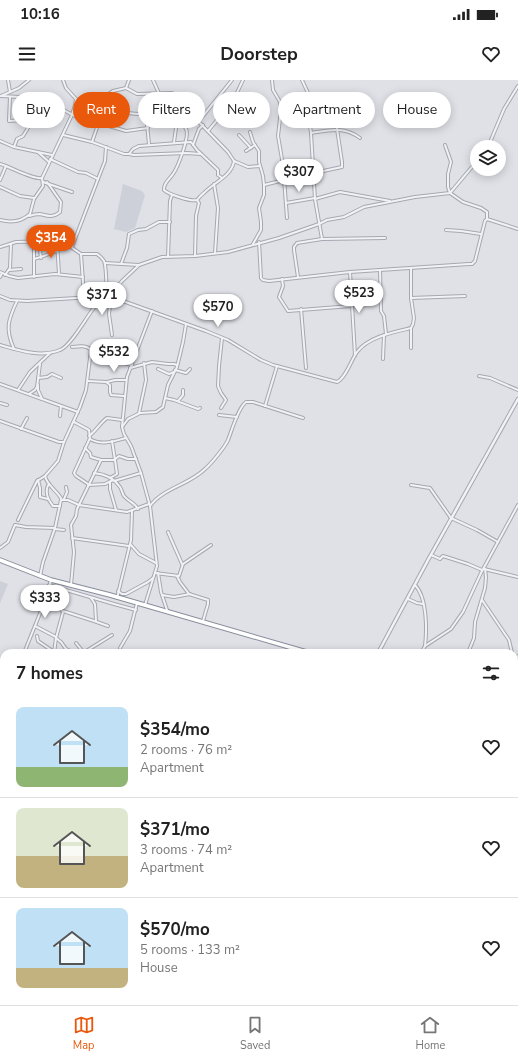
<!DOCTYPE html>
<meta charset="utf-8">
<style>
:root{--surface:#fff;--page:#f2f2f2;--text:#222;--muted:#767676;--line:#e0e0e0;--accent:#ea580c}
body{margin:0;font-family:"Nunito Sans",sans-serif;background:var(--page);color:var(--text);height:100vh;display:flex;flex-direction:column;font-size:15px;white-space:nowrap}
*{box-sizing:border-box;margin:0}
p{font-size:13px;color:var(--muted)}
.icon{flex:none;width:22px;height:22px;fill:none;stroke:currentColor;stroke-width:2;stroke-linecap:round;stroke-linejoin:round}
.map{position:relative;flex:1;overflow:hidden}
.drawer{position:absolute;left:0px;top:569px;width:518px;height:356px;display:flex;flex-direction:column;background:var(--surface);border-radius:12px 12px 0 0;box-shadow:0 2px 10px #0003}
.drawer>*{flex:none}
.guide{position:absolute;left:12px;top:12px;width:494px;height:36px;display:flex;gap:8px}
.buttons{position:absolute;left:470px;top:60px;display:grid;gap:8px}
.buttons a{display:grid;place-items:center;width:36px;height:36px;border-radius:50%;background:var(--surface);box-shadow:0 2px 10px #0003;font-size:20px}
.price{position:absolute;translate:-50% -34px;padding:0 9px;border-radius:14px;background:#fff;color:#222;font-size:13px;line-height:26px;filter:drop-shadow(0 1px 2px #0008)}
.price::after{content:'';position:absolute;left:50%;top:24px;width:12px;height:9px;margin-left:-6px;background:inherit;clip-path:polygon(0 0,100% 0,50% 100%)}
.price.on{background:var(--accent);color:#fff}
ul{padding:0;list-style:none}
li{display:flex;align-items:center;gap:12px;height:100px;padding:0 16px}
li+li{border-top:1px solid var(--line)}
li span{display:grid;place-items:center;flex:none;width:112px;height:80px;border-radius:8px;color:#555}
li>.icon{margin-inline-start:auto}
span .icon{width:48px;height:48px;fill:#fffc;stroke-width:1}
li b{font-size:17px}
h2{display:flex;justify-content:space-between;align-items:center;height:48px;padding:0 16px;font-size:17px}
.pill{padding:0 14px;border-radius:18px;background:var(--surface);box-shadow:0 2px 10px #0003;font-size:14px;line-height:36px}
.pill.on{background:var(--accent);color:#fff}
.status{display:flex;justify-content:space-between;align-items:center;height:28px;padding:0 20px;background:var(--surface);direction:ltr}
.status svg{height:11px;fill:currentColor}
header{display:flex;justify-content:space-between;align-items:center;height:52px;padding:0 16px;background:var(--surface);font-size:18px;font-weight:700}
.menu{display:flex;justify-content:space-around;align-items:center;height:56px;border-top:1px solid var(--line);background:var(--surface);font-size:11px;color:var(--muted)}
.menu a{display:grid;justify-items:center;gap:2px}
.menu .on{color:var(--accent)}
.map>svg:first-child{display:block}
.built{fill:#cdd0d8}
.lines{fill:none;stroke-linecap:round;stroke-linejoin:round}
.minor-casing{stroke:#a5a8b0;stroke-width:4}
.tertiary-casing{stroke:#a5a8b0;stroke-width:4.5}
.trunk-casing{stroke:#888d9c;stroke-width:5.5}
.minor{stroke:#f1f2f6;stroke-width:2}
.tertiary{stroke:#f1f2f6;stroke-width:2.5}
.trunk{stroke:#fff;stroke-width:3.5}
</style>
<div class="status"><b>10:16</b><svg viewBox="0 0 49 12"><path d="M0 12V9h3v3zM5 12V6h3v6zM10 12V3h3v9zM15 12V0h3v12zM26 1h20v11H26zM47 4h2v5h-2z"/></svg></div>
<header><svg class="icon" aria-label="menu" viewBox="0 0 24 24"><path d="M4 6h16M4 12h16M4 18h16"/></svg>Doorstep<svg class="icon" aria-label="heart" viewBox="0 0 24 24"><path d="M12 20l-8-8c-3-5 5-10 8-4 3-6 11-1 8 4z"/></svg></header>
<div class="map">
<svg width="518" height="925" viewBox="0 0 518 925">
<rect width="100%" height="100%" fill="#dfe1e7"/>
<!-- built -->
<g class="built">
<path d="M123 104 142 111 145 115 135 148 126 152 114 149Z"/>
<path d="M0 501 8 504 0 523Z"/>
</g>
<g class="lines">
<defs>
<g id="minor">
<path d="M8 0 10 12"/>
<path d="M153 0 161 18V32"/>
<path d="M272 0 273 10 280 22 281 30 278 56 283 85 287 138"/>
<path d="M302 0 308 13 306 18 311 53 315 119 322 159"/>
<path d="M126 8 137 14 172 13C179 17 179 23 178 31"/>
<path d="M1 16 40 18 75 36 126 51 148 48"/>
<path d="M1 16 19 8 29 0"/>
<path d="M10 17 9 41 25 40 31 43"/>
<path d="M105 31 107 15 113 11 126 8 129 0"/>
<path d="M146 34 149 64"/>
<path d="M173 36 176 48 174 62"/>
<path d="M280 37 291 32 295 26 306 18"/>
<path d="M199 41 232 0"/>
<path d="M208 51 233 21 243 0"/>
<path d="M250 52 253 62 259 71V82L263 96 264 105V115L259 128 261 142V150L253 164"/>
<path d="M311 53C330 50 344 46 360 58"/>
<path d="M63 55 92 62 124 74H129L133 69 139 66 191 62 197 70 218 90V95L222 98"/>
<path d="M239 55 251 68"/>
<path d="M0 61 14 67 52 75"/>
<path d="M92 62 101 36 106 31 138 34 188 30H200L197 40 228 72 234 81C232 96 213 103 204 113 202 114 199 118 197 120 191 122 168 114 164 110 163 103 170 99 173 94 178 87 190 56 186 49 183 42 174 36 168 32"/>
<path d="M193 65 199 49 203 45"/>
<path d="M445 65 451 82 448 94V107L450 113 463 122 481 128 487 132V139"/>
<path d="M14 67 17 59 23 56 31 43 40 34 45 32 47 22"/>
<path d="M488 67 504 29 518 6"/>
<path d="M246 71 255 65"/>
<path d="M38 72 49 82"/>
<path d="M129 74 134 75 187 73 201 74"/>
<path d="M50 79 78 92 86 93 98 99"/>
<path d="M234 81 248 87 260 86"/>
<path d="M0 84C11 87 33 100 42 98L72 35 75 25 76 19 66 8 63 0"/>
<path d="M314 93 342 87V82L337 49"/>
<path d="M0 100 6 86"/>
<path d="M43 102 72 112"/>
<path d="M214 104 218 128 215 173"/>
<path d="M264 105 284 100"/>
<path d="M0 107 20 116 34 118"/>
<path d="M315 119 340 112 390 121"/>
<path d="M286 123 315 118"/>
<path d="M29 136C32 135 37 134 40 134 48 136 53 138 60 132L61 122 47 102"/>
<path d="M0 140C11 143 21 142 30 134L34 119 43 106 42 98"/>
<path d="M446 150 461 151 481 154"/>
<path d="M34 161V197"/>
<path d="M57 162 59 194"/>
<path d="M259 162 261 198 263 200 269 201 350 192 469 184H472L475 181 485 141 487 139 518 149"/>
<path d="M0 167 16 162 51 161 68 165 81 174H97C100 176 102 178 104 181 106 185 107 209 106 214 104 219 98 222 96 225 87 236 71 266 60 270 40 278 18 270 0 265"/>
<path d="M34 167H38L40 170 41 178"/>
<path d="M72 167 98 99 105 81 106 67"/>
<path d="M81 174 84 217"/>
<path d="M195 176 196 136 199 123 197 120"/>
<path d="M168 177 170 121 172 115"/>
<path d="M34 179C42 177 50 174 58 170"/>
<path d="M105 183 139 185"/>
<path d="M121 184 127 168 129 154 138 150 146 149 159 142H170"/>
<path d="M9 190 21 189"/>
<path d="M380 190 381 231 384 236 386 254"/>
<path d="M0 192 9 196 18 198 55 194 83 197"/>
<path d="M350 192 355 275"/>
<path d="M5 195 10 188 11 164"/>
<path d="M0 197 2 193"/>
<path d="M298 197 294 170V167L297 163 322 159 385 158"/>
<path d="M282 199 283 206 279 217 288 231 351 226"/>
<path d="M0 216 10 220 27 221 109 216 206 251 228 260 261 280 273 285 337 302C346 298 351 280 357 272 368 257 394 252 411 248"/>
<path d="M109 216 122 201 139 185 162 177 195 176 228 172 279 158 319 144 327 140 344 137 364 127 415 117 450 113 477 81"/>
<path d="M111 217 109 234 112 255"/>
<path d="M411 218 465 216"/>
<path d="M352 221H380"/>
<path d="M301 229 306 288"/>
<path d="M411 268V248L413 244 414 238 411 218V188"/>
<path d="M14 269C5 249 8 240 17 221"/>
<path d="M91 275 132 285"/>
<path d="M383 279 384 255"/>
<path d="M130 288 152 282 168 284H174L177 285"/>
<path d="M158 289 169 294 174 292"/>
<path d="M175 290 186 293 190 289"/>
<path d="M479 296 490 298 518 310"/>
<path d="M38 298 47 297 52 294 61 298"/>
<path d="M88 301 106 302 110 305V312L111 315 124 316"/>
<path d="M107 302 115 300H126"/>
<path d="M0 304 78 332"/>
<path d="M38 305V310L42 319"/>
<path d="M18 310 30 292 50 273"/>
<path d="M29 314 35 310 37 307 40 284"/>
<path d="M165 318 174 320 198 329 200 328"/>
<path d="M178 321 183 315V310"/>
<path d="M0 323 7 325"/>
<path d="M265 326 277 286"/>
<path d="M221 328 226 320 221 313 218 306 219 286 222 258"/>
<path d="M139 333 146 300 144 283"/>
<path d="M219 335 237 337"/>
<path d="M60 336 61 326"/>
<path d="M0 341 59 362H64L80 327 86 310 91 270C86 265 80 266 72 267"/>
<path d="M74 342 89 350 90 359C102 366 114 361 126 358"/>
<path d="M122 347 128 339 140 333 156 332 163 327 168 305 177 287 183 262 186 244"/>
<path d="M21 349 27 338"/>
<path d="M89 356C96 351 100 343 107 338L122 340"/>
<path d="M112 361 115 380"/>
<path d="M85 368 90 373 91 377 101 380"/>
<path d="M94 393C104 394 114 398 120 407 122 410 122 413 124 416 128 421 135 423 138 429"/>
<path d="M110 398 117 394 115 380"/>
<path d="M38 400 40 408V417L48 419"/>
<path d="M114 401 141 393"/>
<path d="M110 402V409L116 430"/>
<path d="M49 404C44 411 48 420 53 426H60"/>
<path d="M88 404 76 396 74 393 90 358"/>
<path d="M88 405 105 404 113 400"/>
<path d="M411 405 430 408 451 438 477 450 498 462"/>
<path d="M64 419 67 412 66 407"/>
<path d="M62 420C58 411 47 406 45 396L58 381 64 362"/>
<path d="M79 425 127 432 149 424"/>
<path d="M150 426C163 408 189 405 205 389 211 384 225 367 228 360 232 350 238 328 246 322H253L303 338"/>
<path d="M18 440 37 401 45 396"/>
<path d="M55 449 64 450"/>
<path d="M168 452 182 484"/>
<path d="M72 458 129 466"/>
<path d="M130 464 139 474 156 483"/>
<path d="M0 468 8 462 15 445 26 447 55 448"/>
<path d="M431 475 440 479 443 476 468 484 482 490"/>
<path d="M484 489 518 497"/>
<path d="M155 493 179 496 183 484 211 465"/>
<path d="M158 493 161 512 167 530"/>
<path d="M40 496 43 482 55 448 61 420H68L79 425"/>
<path d="M177 496 180 502 189 514 208 520V524L203 541"/>
<path d="M49 505 114 524 136 530"/>
<path d="M71 505 74 472 71 445 76 436 77 429 101 380H114L119 376 128 379H136"/>
<path d="M415 505C427 517 427 549 425 566"/>
<path d="M118 511 122 514H126L148 502 153 498"/>
<path d="M162 515 174 517 190 514"/>
<path d="M91 518 95 524 96 541"/>
<path d="M117 518 131 460 132 431"/>
<path d="M408 519 417 523 423 524"/>
<path d="M46 520 49 525 60 528 63 532 56 558 54 573"/>
<path d="M482 520 509 560 512 573"/>
<path d="M145 525 157 486 150 426 141 393 131 366 124 354 122 347 127 297 152 231"/>
<path d="M63 531 94 541 108 546"/>
<path d="M35 546 56 557"/>
<path d="M37 556 38 561 54 572"/>
<path d="M56 558 61 562 66 569 75 573"/>
<path d="M76 563 84 573"/>
<path d="M120 568 130 551 137 523"/>
<path d="M24 573 47 516 51 500"/>
<path d="M83 573 112 555"/>
<path d="M421 573 425 566 451 549 463 532 481 493 518 425"/>
<path d="M468 573 474 558 475 542 485 508 486 497 485 489"/>
<path d="M514 580 518 576"/>
<path d="M514 588 515 612"/>
<path d="M0 591 4 583"/>
<path d="M0 604 4 605"/>
<path d="M514 623 518 624"/>
<path d="M0 773 4 774"/>
<path d="M0 827 4 823"/>
<path d="M0 871 4 869"/>
<path d="M514 884 518 886"/>
<path d="M514 911 518 895"/>
<path d="M359 921V925"/>
<path d="M393 921 398 925"/>
<path d="M458 921 474 925"/>
<path d="M19 925 22 921"/>
<path d="M215 925 221 921"/>
<path d="M445 925 446 921"/>
<path d="M510 925 511 921"/>
</g>
<g id="tertiary">
<path d="M378 573 428 480 518 319"/>
<path d="M0 891 4 894"/>
<path d="M32 921 36 925"/>
</g>
<g id="trunk">
<path d="M0 480 51 500 110 515 310 573"/>
<path d="M514 617 518 618"/>
</g>
</defs>
<!-- minor casing -->
<use href="#minor" class="minor-casing"/>
<!-- tertiary casing -->
<use href="#tertiary" class="tertiary-casing"/>
<!-- trunk casing -->
<use href="#trunk" class="trunk-casing"/>
<!-- minor -->
<use href="#minor" class="minor"/>
<!-- tertiary -->
<use href="#tertiary" class="tertiary"/>
<!-- trunk -->
<use href="#trunk" class="trunk"/>
</g>
</svg>
<div class="buttons">
<a><svg class="icon" aria-label="layers" viewBox="0 0 24 24"><path d="M12 4l9 5-9 5-9-5zM3 14l9 5 9-5"/></svg></a>
</div>
<b class="price" style="left:299px;top:113px">$307</b>
<b class="price on" style="left:51px;top:179px">$354</b>
<b class="price" style="left:359px;top:234px">$523</b>
<b class="price" style="left:102px;top:236px">$371</b>
<b class="price" style="left:218px;top:248px">$570</b>
<b class="price" style="left:114px;top:293px">$532</b>
<b class="price" style="left:45px;top:539px">$333</b>
<div class="guide">
<a class="pill">Buy</a>
<a class="pill on">Rent</a>
<a class="pill">Filters</a>
<a class="pill">New</a>
<a class="pill">Apartment</a>
<a class="pill">House</a>
</div>
<section class="drawer">
<h2>7 homes<svg class="icon" aria-label="filters" viewBox="0 0 24 24"><path d="M4 7h16M4 17h16"/><circle cx="9" cy="7" r="2"/><circle cx="15" cy="17" r="2"/></svg></h2>
<ul>
<li><span style="background:linear-gradient(#bfe0f5 75%,#8fb573 0)"><svg class="icon" aria-label="home" viewBox="0 0 24 24"><path d="M3 11l9-7 9 7M6 9v11h12V9"/></svg></span><div><b>$354/mo</b><p>2 rooms · 76 m²</p><p>Apartment</p></div><svg class="icon" aria-label="heart" viewBox="0 0 24 24"><path d="M12 20l-8-8c-3-5 5-10 8-4 3-6 11-1 8 4z"/></svg></li>
<li><span style="background:linear-gradient(#dfe7d0 60%,#c2b280 0)"><svg class="icon" aria-label="home" viewBox="0 0 24 24"><path d="M3 11l9-7 9 7M6 9v11h12V9"/></svg></span><div><b>$371/mo</b><p>3 rooms · 74 m²</p><p>Apartment</p></div><svg class="icon" aria-label="heart" viewBox="0 0 24 24"><path d="M12 20l-8-8c-3-5 5-10 8-4 3-6 11-1 8 4z"/></svg></li>
<li><span style="background:linear-gradient(#bfe0f5 75%,#c2b280 0)"><svg class="icon" aria-label="home" viewBox="0 0 24 24"><path d="M3 11l9-7 9 7M6 9v11h12V9"/></svg></span><div><b>$570/mo</b><p>5 rooms · 133 m²</p><p>House</p></div><svg class="icon" aria-label="heart" viewBox="0 0 24 24"><path d="M12 20l-8-8c-3-5 5-10 8-4 3-6 11-1 8 4z"/></svg></li>
</ul>
</section>
</div>
<nav class="menu">
<a class="on"><svg class="icon" aria-label="map" viewBox="0 0 24 24"><path d="M3 6l6-2 6 2 6-2v14l-6 2-6-2-6 2zM9 4v14M15 6v14"/></svg>Map</a>
<a><svg class="icon" aria-label="saved" viewBox="0 0 24 24"><path d="M7 4h10v16l-5-4-5 4z"/></svg>Saved</a>
<a><svg class="icon" aria-label="home" viewBox="0 0 24 24"><path d="M3 11l9-7 9 7M6 9v11h12V9"/></svg>Home</a>
</nav>
